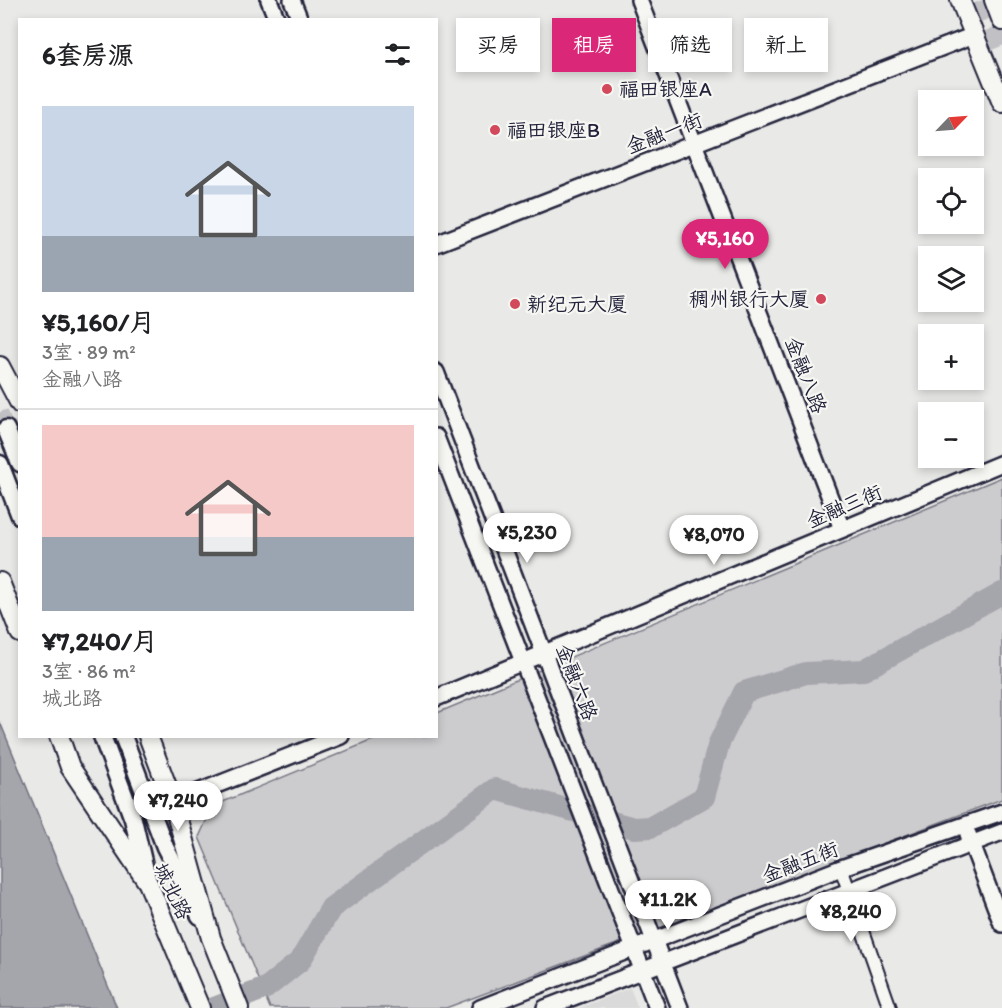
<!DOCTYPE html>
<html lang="zh">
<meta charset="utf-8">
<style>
:root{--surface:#fff;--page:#f6f6f6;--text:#202124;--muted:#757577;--line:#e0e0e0;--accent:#db2777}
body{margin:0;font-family:Itim,"LXGW WenKai TC",sans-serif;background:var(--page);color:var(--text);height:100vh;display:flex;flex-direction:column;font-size:22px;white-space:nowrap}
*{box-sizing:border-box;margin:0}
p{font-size:20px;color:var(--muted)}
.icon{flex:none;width:33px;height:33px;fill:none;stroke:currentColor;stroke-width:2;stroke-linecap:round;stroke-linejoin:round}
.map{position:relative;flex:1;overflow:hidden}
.details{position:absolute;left:18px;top:18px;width:420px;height:720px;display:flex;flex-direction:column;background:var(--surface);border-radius:0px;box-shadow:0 3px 9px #0003}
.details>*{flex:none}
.guide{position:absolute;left:456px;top:18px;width:456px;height:54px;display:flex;gap:12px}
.needle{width:39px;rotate:65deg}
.fabs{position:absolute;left:918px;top:90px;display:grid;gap:12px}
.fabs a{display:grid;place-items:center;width:66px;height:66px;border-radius:0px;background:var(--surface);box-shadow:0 3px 9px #0003;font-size:30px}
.price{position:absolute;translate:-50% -51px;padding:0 14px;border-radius:21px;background:#fff;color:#222;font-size:20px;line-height:39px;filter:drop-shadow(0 2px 3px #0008)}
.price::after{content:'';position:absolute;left:50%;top:36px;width:18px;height:14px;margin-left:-9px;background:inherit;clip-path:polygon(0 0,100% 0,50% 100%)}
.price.on{background:var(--accent);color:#fff}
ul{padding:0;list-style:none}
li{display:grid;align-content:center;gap:12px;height:318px;padding:0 24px}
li+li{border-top:2px solid var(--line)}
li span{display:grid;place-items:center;height:186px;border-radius:0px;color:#555}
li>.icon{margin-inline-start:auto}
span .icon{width:108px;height:108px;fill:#fffc;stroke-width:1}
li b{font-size:26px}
h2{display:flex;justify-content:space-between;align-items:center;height:72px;padding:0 24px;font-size:26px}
.pill{padding:0 21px;border-radius:0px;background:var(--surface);box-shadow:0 3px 9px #0003;font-size:21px;line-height:54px}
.pill.on{background:var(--accent);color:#fff}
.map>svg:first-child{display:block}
.built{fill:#dadada}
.green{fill:#ccccce;stroke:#777784;stroke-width:1.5}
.water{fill:#a5a5ac;stroke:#71717f;stroke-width:1.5}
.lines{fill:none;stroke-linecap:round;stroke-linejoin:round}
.river{stroke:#a5a5ac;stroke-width:22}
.secondary-tunnel{stroke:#c1c1c5;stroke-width:16;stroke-dasharray:16 8;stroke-linecap:butt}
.trunk-tunnel{stroke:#c1c1c5;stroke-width:20;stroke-dasharray:20 10;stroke-linecap:butt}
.minor-casing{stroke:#22223b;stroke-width:16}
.tertiary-casing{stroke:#22223b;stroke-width:20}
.secondary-casing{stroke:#22223b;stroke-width:21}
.primary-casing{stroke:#22223b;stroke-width:22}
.minor{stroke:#f6f6f2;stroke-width:12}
.tertiary{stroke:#f6f6f2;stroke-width:15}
.secondary{stroke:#f6f6f2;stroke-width:16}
.primary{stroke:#f6f6f2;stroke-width:18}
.poi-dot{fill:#d1495b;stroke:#f6f6f2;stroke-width:2}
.labels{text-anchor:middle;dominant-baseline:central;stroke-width:4.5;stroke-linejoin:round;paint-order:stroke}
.poi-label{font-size:20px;fill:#22223b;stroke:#f6f6f2;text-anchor:start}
.street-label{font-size:20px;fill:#22223b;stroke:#f6f6f2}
</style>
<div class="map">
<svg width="1002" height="1008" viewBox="0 0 1002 1008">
<rect width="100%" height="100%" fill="#e9e9e7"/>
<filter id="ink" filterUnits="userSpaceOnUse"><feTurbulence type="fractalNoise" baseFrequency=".0167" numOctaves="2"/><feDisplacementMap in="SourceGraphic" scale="12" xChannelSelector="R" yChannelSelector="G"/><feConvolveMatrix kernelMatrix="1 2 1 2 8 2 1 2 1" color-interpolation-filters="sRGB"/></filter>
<g filter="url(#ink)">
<!-- built -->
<path class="built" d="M630 988 638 1008H579Z"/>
<!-- green -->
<path class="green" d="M1002 477V799L446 1008H270L199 837 213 806 380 737 436 736 437 713Z"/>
<!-- water -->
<path class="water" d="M0 722 117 1008H0Z"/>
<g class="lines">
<!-- river -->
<path class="river" d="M214 1008 266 988 300 961 331 908 495 789 634 828 651 827 704 797 719 743 744 692 806 673 864 670 1002 593"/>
<!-- secondary-tunnel -->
<path class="secondary-tunnel" d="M0 412 6 429"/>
<!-- trunk-tunnel -->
<path class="trunk-tunnel" d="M982 0 1002 50"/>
<defs>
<path id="minor" d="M841 868 890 1008"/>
<g id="tertiary">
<path d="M269 0 277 20"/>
<path d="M292 0 300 20"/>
<path d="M639 0 842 529"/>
<path d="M436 244 974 35"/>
<path d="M436 372 680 1008"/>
<path d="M436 437 657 1008"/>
<path d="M436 698 1002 463"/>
<path d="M173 802 341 736"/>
<path d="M968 834 1002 924"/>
<path d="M480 1008 841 868 1002 812"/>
<path d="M545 1008 1002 832"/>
</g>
<g id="secondary">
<path d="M6 429 20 463"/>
<path d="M0 464 20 516"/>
<path d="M102 736 133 819 147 878"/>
<path d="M123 736 165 847 200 916"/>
</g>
<g id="primary">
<path d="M960 0 1002 103"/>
<path d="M994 0 1002 21"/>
<path d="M0 366 20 404"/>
<path d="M0 582 20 633"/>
<path d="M59 736 70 767 148 883 200 1008"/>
<path d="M148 736 173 802 211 938 239 1008"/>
</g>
</defs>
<!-- minor casing -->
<use href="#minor" class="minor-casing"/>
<!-- tertiary casing -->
<use href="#tertiary" class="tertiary-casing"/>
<!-- secondary casing -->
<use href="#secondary" class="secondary-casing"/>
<!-- primary casing -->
<use href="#primary" class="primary-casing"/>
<!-- minor -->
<use href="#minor" class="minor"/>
<!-- tertiary -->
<use href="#tertiary" class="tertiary"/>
<!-- secondary -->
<use href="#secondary" class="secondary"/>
<!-- primary -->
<use href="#primary" class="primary"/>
</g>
</g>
<!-- markers -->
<g class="poi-dot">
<circle cx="607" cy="89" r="6"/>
<circle cx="495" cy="130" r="6"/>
<circle cx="821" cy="299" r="6"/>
<circle cx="515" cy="304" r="6"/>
</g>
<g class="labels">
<!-- poi labels -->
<g class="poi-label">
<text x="619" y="89">福田银座A</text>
<text x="507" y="130">福田银座B</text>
<text x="809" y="299" text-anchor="end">稠州银行大厦</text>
<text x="527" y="304">新纪元大厦</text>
</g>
<!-- street labels -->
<g class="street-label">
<text transform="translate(664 133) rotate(-21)">金融一街</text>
<text transform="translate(806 375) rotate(69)">金融八路</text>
<text transform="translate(844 506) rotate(-23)">金融三街</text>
<text transform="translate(577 682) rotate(69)">金融六路</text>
<text transform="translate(800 862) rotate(-21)">金融五街</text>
<text transform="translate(173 891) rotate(64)">城北路</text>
</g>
</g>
</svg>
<div class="fabs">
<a><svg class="needle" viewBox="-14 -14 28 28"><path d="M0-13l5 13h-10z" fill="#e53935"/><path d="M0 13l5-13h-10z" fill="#757577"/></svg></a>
<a><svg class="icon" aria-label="locate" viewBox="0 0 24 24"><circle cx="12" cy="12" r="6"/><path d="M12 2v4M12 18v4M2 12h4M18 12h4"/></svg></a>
<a><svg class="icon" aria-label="layers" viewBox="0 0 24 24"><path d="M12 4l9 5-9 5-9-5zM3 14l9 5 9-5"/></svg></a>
<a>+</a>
<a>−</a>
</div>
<b class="price on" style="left:725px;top:270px">¥5,160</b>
<b class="price" style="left:527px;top:564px">¥5,230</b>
<b class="price" style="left:714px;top:566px">¥8,070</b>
<b class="price" style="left:178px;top:832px">¥7,240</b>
<b class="price" style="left:668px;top:931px">¥11.2K</b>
<b class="price" style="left:851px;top:943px">¥8,240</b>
<div class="guide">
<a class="pill">买房</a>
<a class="pill on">租房</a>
<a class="pill">筛选</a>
<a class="pill">新上</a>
</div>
<section class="details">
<h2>6套房源<svg class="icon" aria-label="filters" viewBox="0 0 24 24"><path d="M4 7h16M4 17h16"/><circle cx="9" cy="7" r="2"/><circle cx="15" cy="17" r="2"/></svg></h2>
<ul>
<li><span style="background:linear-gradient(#c9d6e8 70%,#9aa5b1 0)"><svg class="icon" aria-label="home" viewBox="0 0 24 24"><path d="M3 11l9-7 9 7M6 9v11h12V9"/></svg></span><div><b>¥5,160/月</b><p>3室 · 89 m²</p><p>金融八路</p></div></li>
<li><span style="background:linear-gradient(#f6c9c9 60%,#9aa5b1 0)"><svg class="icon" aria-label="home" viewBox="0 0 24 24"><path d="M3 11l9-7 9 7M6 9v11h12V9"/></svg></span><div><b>¥7,240/月</b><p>3室 · 86 m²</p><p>城北路</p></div></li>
</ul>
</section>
</div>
